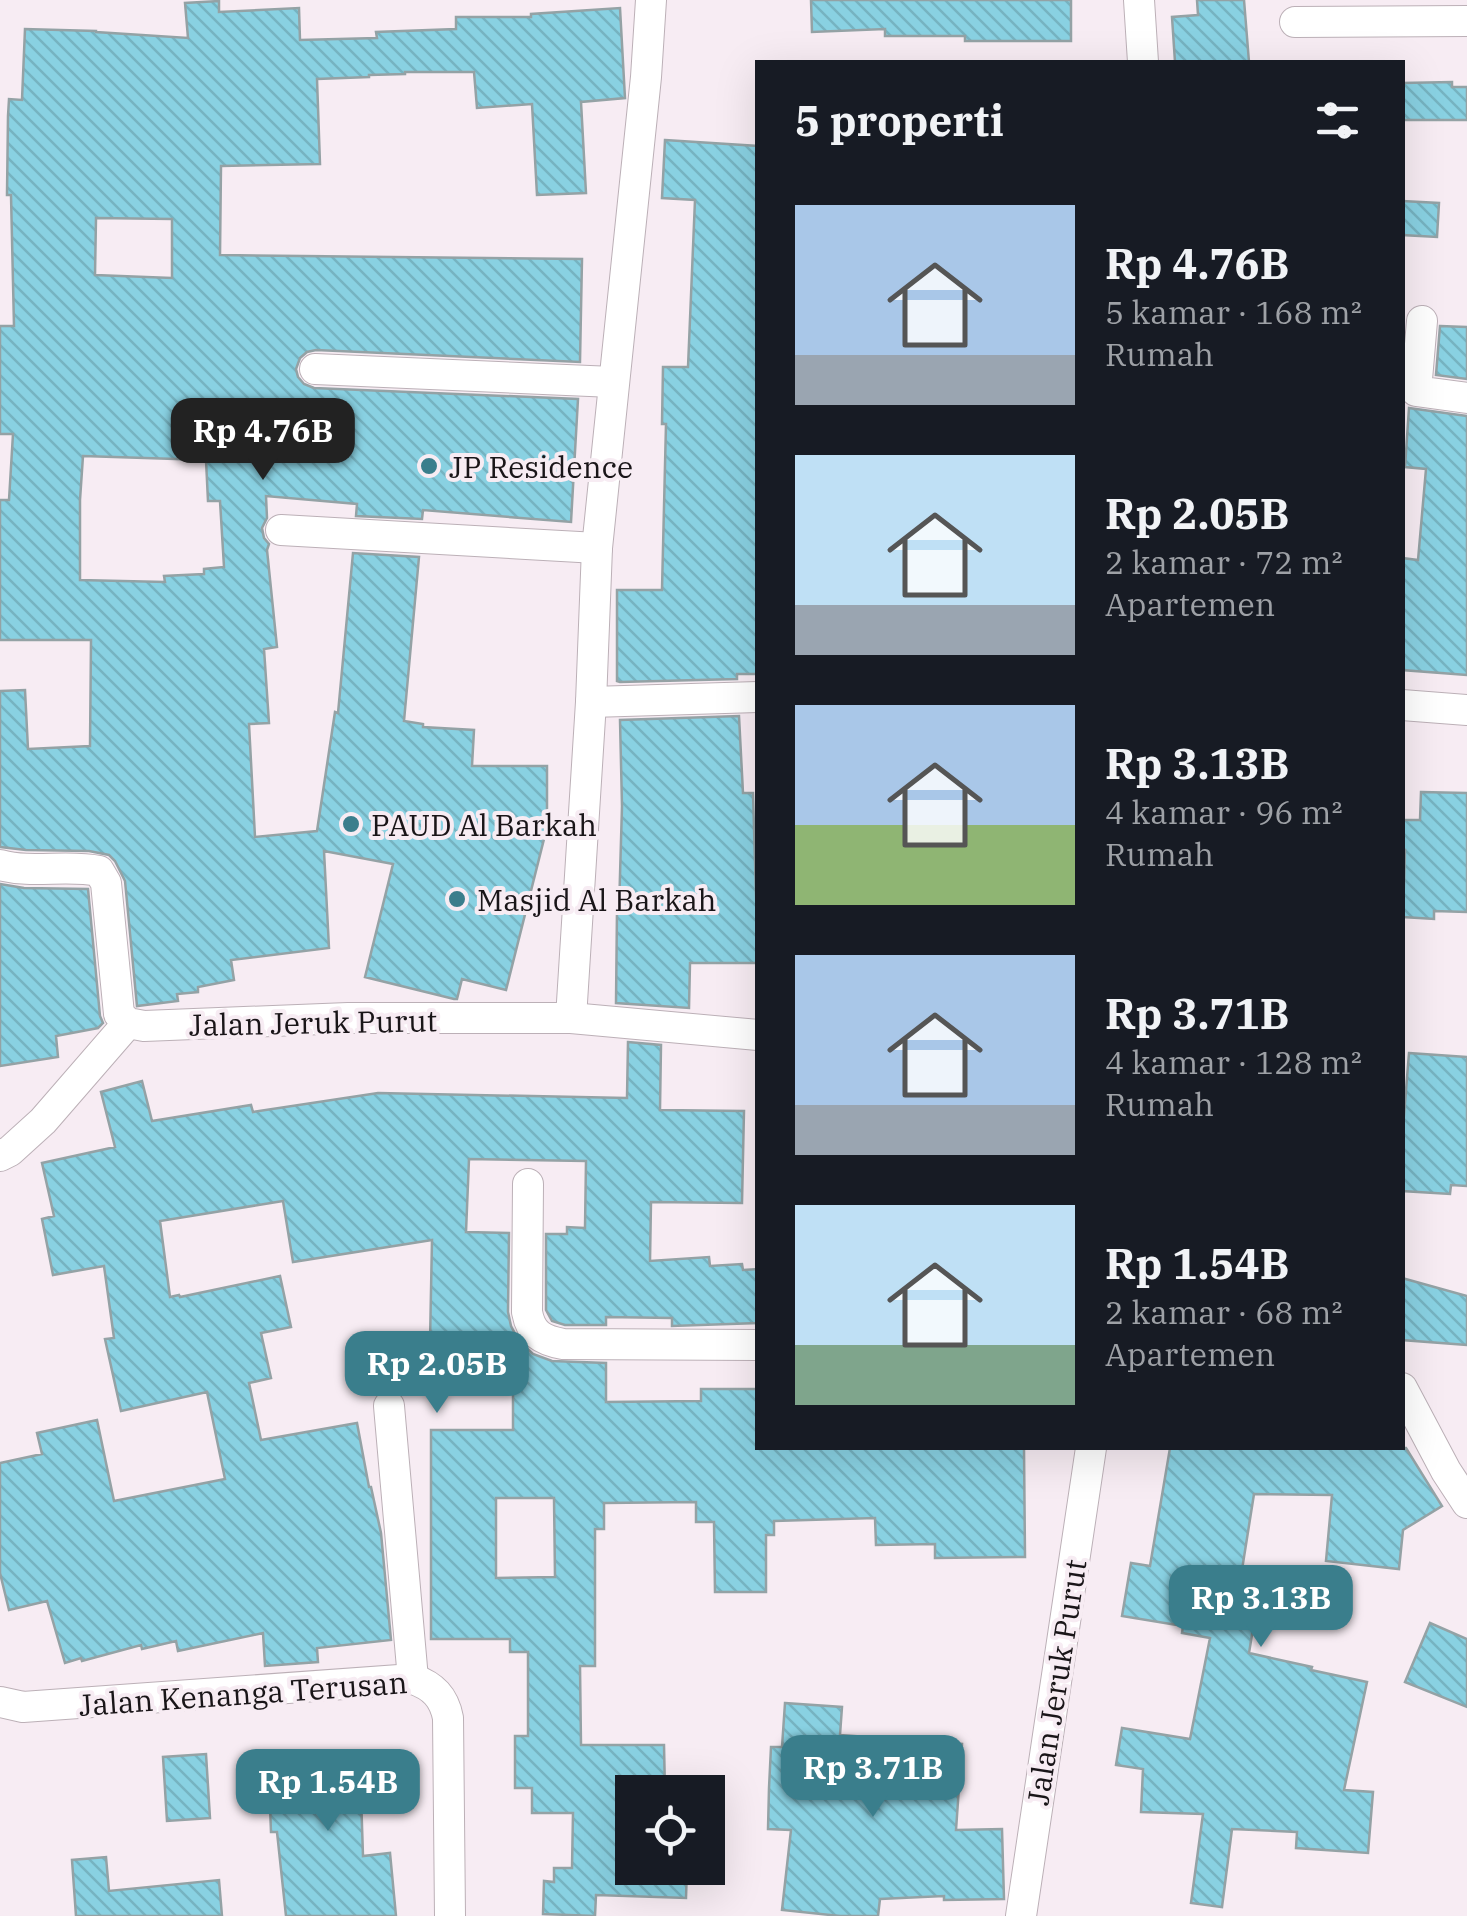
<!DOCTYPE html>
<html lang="id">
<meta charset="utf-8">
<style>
:root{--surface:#171b24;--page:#20242c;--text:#f1f3f6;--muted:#9ea1a6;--accent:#3a7e8c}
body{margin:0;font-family:"IBM Plex Serif",serif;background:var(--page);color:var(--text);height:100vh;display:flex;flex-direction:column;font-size:38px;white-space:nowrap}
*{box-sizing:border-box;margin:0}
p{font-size:32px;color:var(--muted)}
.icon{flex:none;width:55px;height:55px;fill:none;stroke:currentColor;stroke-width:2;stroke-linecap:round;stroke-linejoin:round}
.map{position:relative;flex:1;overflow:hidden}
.details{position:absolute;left:755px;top:60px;width:650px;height:1390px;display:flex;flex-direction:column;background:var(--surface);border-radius:0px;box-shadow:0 10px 40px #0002}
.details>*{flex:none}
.buttons{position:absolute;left:615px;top:1775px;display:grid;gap:20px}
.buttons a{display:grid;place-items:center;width:110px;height:110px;border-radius:0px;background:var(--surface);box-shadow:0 10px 40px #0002;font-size:50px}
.price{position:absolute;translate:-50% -85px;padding:0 22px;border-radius:20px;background:var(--accent);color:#fff;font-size:32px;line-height:65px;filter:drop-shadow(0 2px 5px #0008)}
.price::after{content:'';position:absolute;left:50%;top:60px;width:30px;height:22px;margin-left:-15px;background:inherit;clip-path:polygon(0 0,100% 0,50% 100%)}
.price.active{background:#222;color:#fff}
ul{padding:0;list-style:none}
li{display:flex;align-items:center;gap:30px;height:250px;padding:0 40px}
li span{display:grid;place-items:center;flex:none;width:280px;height:200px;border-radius:0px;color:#555}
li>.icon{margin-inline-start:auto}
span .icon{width:120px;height:120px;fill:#fffc;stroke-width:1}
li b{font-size:42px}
h2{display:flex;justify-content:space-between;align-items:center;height:120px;padding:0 40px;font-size:42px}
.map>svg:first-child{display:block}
.building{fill:url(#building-back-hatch);stroke:#94a2a5;stroke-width:2.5;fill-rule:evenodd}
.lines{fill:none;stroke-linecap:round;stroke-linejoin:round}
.street-casing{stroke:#bcb0b7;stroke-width:32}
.street{stroke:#fff;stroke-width:30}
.poi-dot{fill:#3a7e8c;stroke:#f7ecf3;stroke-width:4}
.labels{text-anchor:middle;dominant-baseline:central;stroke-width:8;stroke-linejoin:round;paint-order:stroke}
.poi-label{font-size:30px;fill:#191518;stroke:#f7ecf3;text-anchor:start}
.street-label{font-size:30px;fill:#191518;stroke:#f7ecf3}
</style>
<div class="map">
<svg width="1467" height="1916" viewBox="0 0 1467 1916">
<defs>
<pattern id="building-back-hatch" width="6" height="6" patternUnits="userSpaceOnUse" patternTransform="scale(2.5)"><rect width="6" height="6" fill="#89d1e2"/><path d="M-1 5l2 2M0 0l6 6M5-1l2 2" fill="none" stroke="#76b3c1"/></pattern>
</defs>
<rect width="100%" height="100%" fill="#f7ecf3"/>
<!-- building -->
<g class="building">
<path d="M811 0H1071V41H965V36H885V29L812 32Z"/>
<path d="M1197 0H1244L1249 62H1175L1172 17 1198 15Z"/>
<path d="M219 1V12L299 8 300 40 377 38 376 32 456 29V17H531V14L620 8 625 98 581 102 586 193 537 195 532 104 477 108 474 72H405V74L369 75V77L317 79 320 164 221 166 220 255 582 259 580 362 316 350 307 352 300 358 296 369 298 377 304 384 314 388 578 399 571 522 423 510 422 519 356 516 357 504 266 496 267 518 262 528 264 538 269 544 267 550 277 647 264 649 269 723 249 724 255 837 317 831 335 712 338 713 353 553 419 557 404 721 423 724V727L474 730 472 766H547V827L506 990 462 979 457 999H454L365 977 393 864 324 851 329 948 231 960 234 980 198 987V992L177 994 178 1001 137 1006 125 881 115 861 109 855 89 851 26 850 0 847V691L25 690 28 749 90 746 91 640H0V500H9L13 434H0V326H14L11 195H7L8 116 9 99 22 100 25 29 96 31V32L188 38 185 3ZM96 218 172 219V278L95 275ZM83 456 206 460 208 501H220L224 567 204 569V574L164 576 165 582 80 580V500Z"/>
<path d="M1452 82V87H1467V120H1402V83Z"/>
<path d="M665 140 758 146V674H737V679L620 682 617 681V590H662L666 424H662L663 367H688L695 200 662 198Z"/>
<path d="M1402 201 1439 203 1437 237 1402 235Z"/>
<path d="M1440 326 1467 327V379L1436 375Z"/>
<path d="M1409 408 1467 416V675L1402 670V558L1418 560 1426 469 1405 467Z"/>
<path d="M739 716 743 793H753L758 963H690L689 1008 616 1003 617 910H619L622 806 620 720Z"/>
<path d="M1421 792 1467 793V912L1434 911V919L1403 917 1405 850H1402V820H1420Z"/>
<path d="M0 884 24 888 88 889 100 1016 103 1023 98 1028 56 1036 58 1057 0 1066Z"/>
<path d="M628 1042 661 1045 660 1110 744 1111 742 1203 651 1202 650 1261 709 1257 710 1266 742 1264 743 1270 758 1269V1323L672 1326V1318L606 1317V1325H565L552 1321 546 1310V1234H567V1227L585 1228 586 1161 469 1159 466 1232 509 1233 508 1312 511 1326 519 1341 533 1354 552 1361 606 1363V1402L701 1401V1389H758V1448H1024L1025 1557 935 1558V1544L876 1545 875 1518 774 1521V1535H766V1592H715L714 1522H696V1502L604 1503V1529H595V1666H580L581 1745H664L665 1792H632V1868H687L686 1898 596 1895 595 1916 543 1914 544 1881 554 1882V1868H572L573 1813H532V1788H515V1736H528V1652H510V1639H431V1430H513V1343L430 1342 432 1240 293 1262 283 1201 160 1221 170 1297 179 1295 180 1297 280 1276 291 1327 261 1333 271 1378 249 1383 261 1440 357 1423 369 1487H371L381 1533 391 1640 317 1648 318 1662 265 1666 263 1633 178 1651 176 1641 142 1649 141 1645 82 1661 81 1658 65 1663 47 1601 9 1610 0 1573V1463L42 1454 37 1433 97 1420 114 1501 225 1479 207 1392 121 1411 105 1339 114 1338 104 1266 53 1275 42 1219 54 1216 42 1163 115 1147 101 1092 142 1081 152 1121 251 1105 253 1112 378 1093 627 1098ZM496 1498H554L555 1577 496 1578Z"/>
<path d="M1409 1053 1467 1057V1186L1451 1185 1450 1194 1402 1191V1140Z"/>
<path d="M1402 1278 1467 1296V1345L1402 1340Z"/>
<path d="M1170 1448H1406L1442 1506 1403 1530 1399 1569 1326 1561 1332 1495 1254 1494 1241 1576 1261 1580 1249 1653 1312 1667 1311 1670 1367 1682 1344 1790 1373 1792 1368 1853 1296 1848 1297 1832 1232 1829 1222 1907 1191 1903 1203 1814 1141 1812 1143 1769 1116 1765 1122 1728 1190 1739 1210 1638 1182 1633 1183 1626 1122 1616 1131 1563 1150 1566Z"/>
<path d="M1430 1623 1467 1639V1707L1405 1682Z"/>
<path d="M785 1703 842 1707 840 1735 962 1744 956 1830 1002 1829 1004 1899 944 1900V1896L880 1899 878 1916H840L782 1910 791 1830 768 1829 769 1788 771 1747H782Z"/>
<path d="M359 1751 383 1752 385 1794 361 1795 363 1856 390 1853 396 1916H286L277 1832H271L268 1754Z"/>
<path d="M206 1754 210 1818 167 1821 163 1757Z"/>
<path d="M106 1857 109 1891 219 1880 222 1916H76L72 1860Z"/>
</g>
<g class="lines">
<defs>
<g id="street">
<path d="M1139 0 1143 62"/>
<path d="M1295 22 1467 21"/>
<path d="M1422 321 1416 391 1467 398"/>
<path d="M315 369 613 382"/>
<path d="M281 530 597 548"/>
<path d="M591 702 758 697"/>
<path d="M1402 705 1467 710"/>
<path d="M0 865C33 874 66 864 99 871L106 883 119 1014 128 1023 144 1026 348 1018H571L758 1035"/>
<path d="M571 1018 591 702 597 548 646 77 651 0"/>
<path d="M0 1156 10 1151 43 1121 128 1023"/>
<path d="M528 1184 527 1312C531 1334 542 1340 563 1344L758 1345"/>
<path d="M1402 1388 1446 1471 1467 1503"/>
<path d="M389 1406 413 1679"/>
<path d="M0 1702 23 1707 413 1679C433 1686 444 1697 448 1718L450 1916"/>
<path d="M1021 1916 1091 1448"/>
</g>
</defs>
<!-- street casing -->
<use href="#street" class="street-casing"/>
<!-- street -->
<use href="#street" class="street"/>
</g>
<!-- markers -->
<g class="poi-dot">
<circle cx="429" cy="466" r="10"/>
<circle cx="351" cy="824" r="10"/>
<circle cx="457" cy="899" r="10"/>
</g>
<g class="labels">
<!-- poi labels -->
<g class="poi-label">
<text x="449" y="466">JP Residence</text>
<text x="371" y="824">PAUD Al Barkah</text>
<text x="477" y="899">Masjid Al Barkah</text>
</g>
<!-- street labels -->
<g class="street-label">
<text transform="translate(313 1022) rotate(-1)">Jalan Jeruk Purut</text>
<text transform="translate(1056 1682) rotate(-81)">Jalan Jeruk Purut</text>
<text transform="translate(243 1693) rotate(-4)">Jalan Kenanga Terusan</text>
</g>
</g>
</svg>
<div class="buttons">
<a><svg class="icon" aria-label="locate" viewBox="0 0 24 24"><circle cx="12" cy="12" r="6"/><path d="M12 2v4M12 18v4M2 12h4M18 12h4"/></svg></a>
</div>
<b class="price active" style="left:263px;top:483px">Rp 4.76B</b>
<b class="price" style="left:437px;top:1416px">Rp 2.05B</b>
<b class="price" style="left:1261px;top:1650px">Rp 3.13B</b>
<b class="price" style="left:873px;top:1820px">Rp 3.71B</b>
<b class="price" style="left:328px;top:1834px">Rp 1.54B</b>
<section class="details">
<h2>5 properti<svg class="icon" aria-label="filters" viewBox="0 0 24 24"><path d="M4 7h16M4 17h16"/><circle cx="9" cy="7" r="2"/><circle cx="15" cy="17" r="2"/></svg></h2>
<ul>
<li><span style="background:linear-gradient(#a9c7e8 75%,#9aa5b1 0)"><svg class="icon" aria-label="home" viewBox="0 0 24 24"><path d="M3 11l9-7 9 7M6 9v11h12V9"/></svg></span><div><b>Rp 4.76B</b><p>5 kamar · 168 m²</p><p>Rumah</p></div></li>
<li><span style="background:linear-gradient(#bfe0f5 75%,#9aa5b1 0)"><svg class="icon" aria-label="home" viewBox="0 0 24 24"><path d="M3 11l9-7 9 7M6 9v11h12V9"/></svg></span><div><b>Rp 2.05B</b><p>2 kamar · 72 m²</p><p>Apartemen</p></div></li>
<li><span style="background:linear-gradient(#a9c7e8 60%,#8fb573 0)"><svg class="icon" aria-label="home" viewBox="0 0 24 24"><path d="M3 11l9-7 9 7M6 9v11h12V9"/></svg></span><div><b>Rp 3.13B</b><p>4 kamar · 96 m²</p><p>Rumah</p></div></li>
<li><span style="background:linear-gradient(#a9c7e8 75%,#9aa5b1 0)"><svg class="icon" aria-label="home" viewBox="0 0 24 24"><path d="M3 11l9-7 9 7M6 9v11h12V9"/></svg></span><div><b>Rp 3.71B</b><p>4 kamar · 128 m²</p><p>Rumah</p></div></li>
<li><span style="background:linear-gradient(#bfe0f5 70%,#7fa58c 0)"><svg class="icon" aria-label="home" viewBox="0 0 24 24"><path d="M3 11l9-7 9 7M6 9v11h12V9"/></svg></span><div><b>Rp 1.54B</b><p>2 kamar · 68 m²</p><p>Apartemen</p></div></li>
</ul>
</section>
</div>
